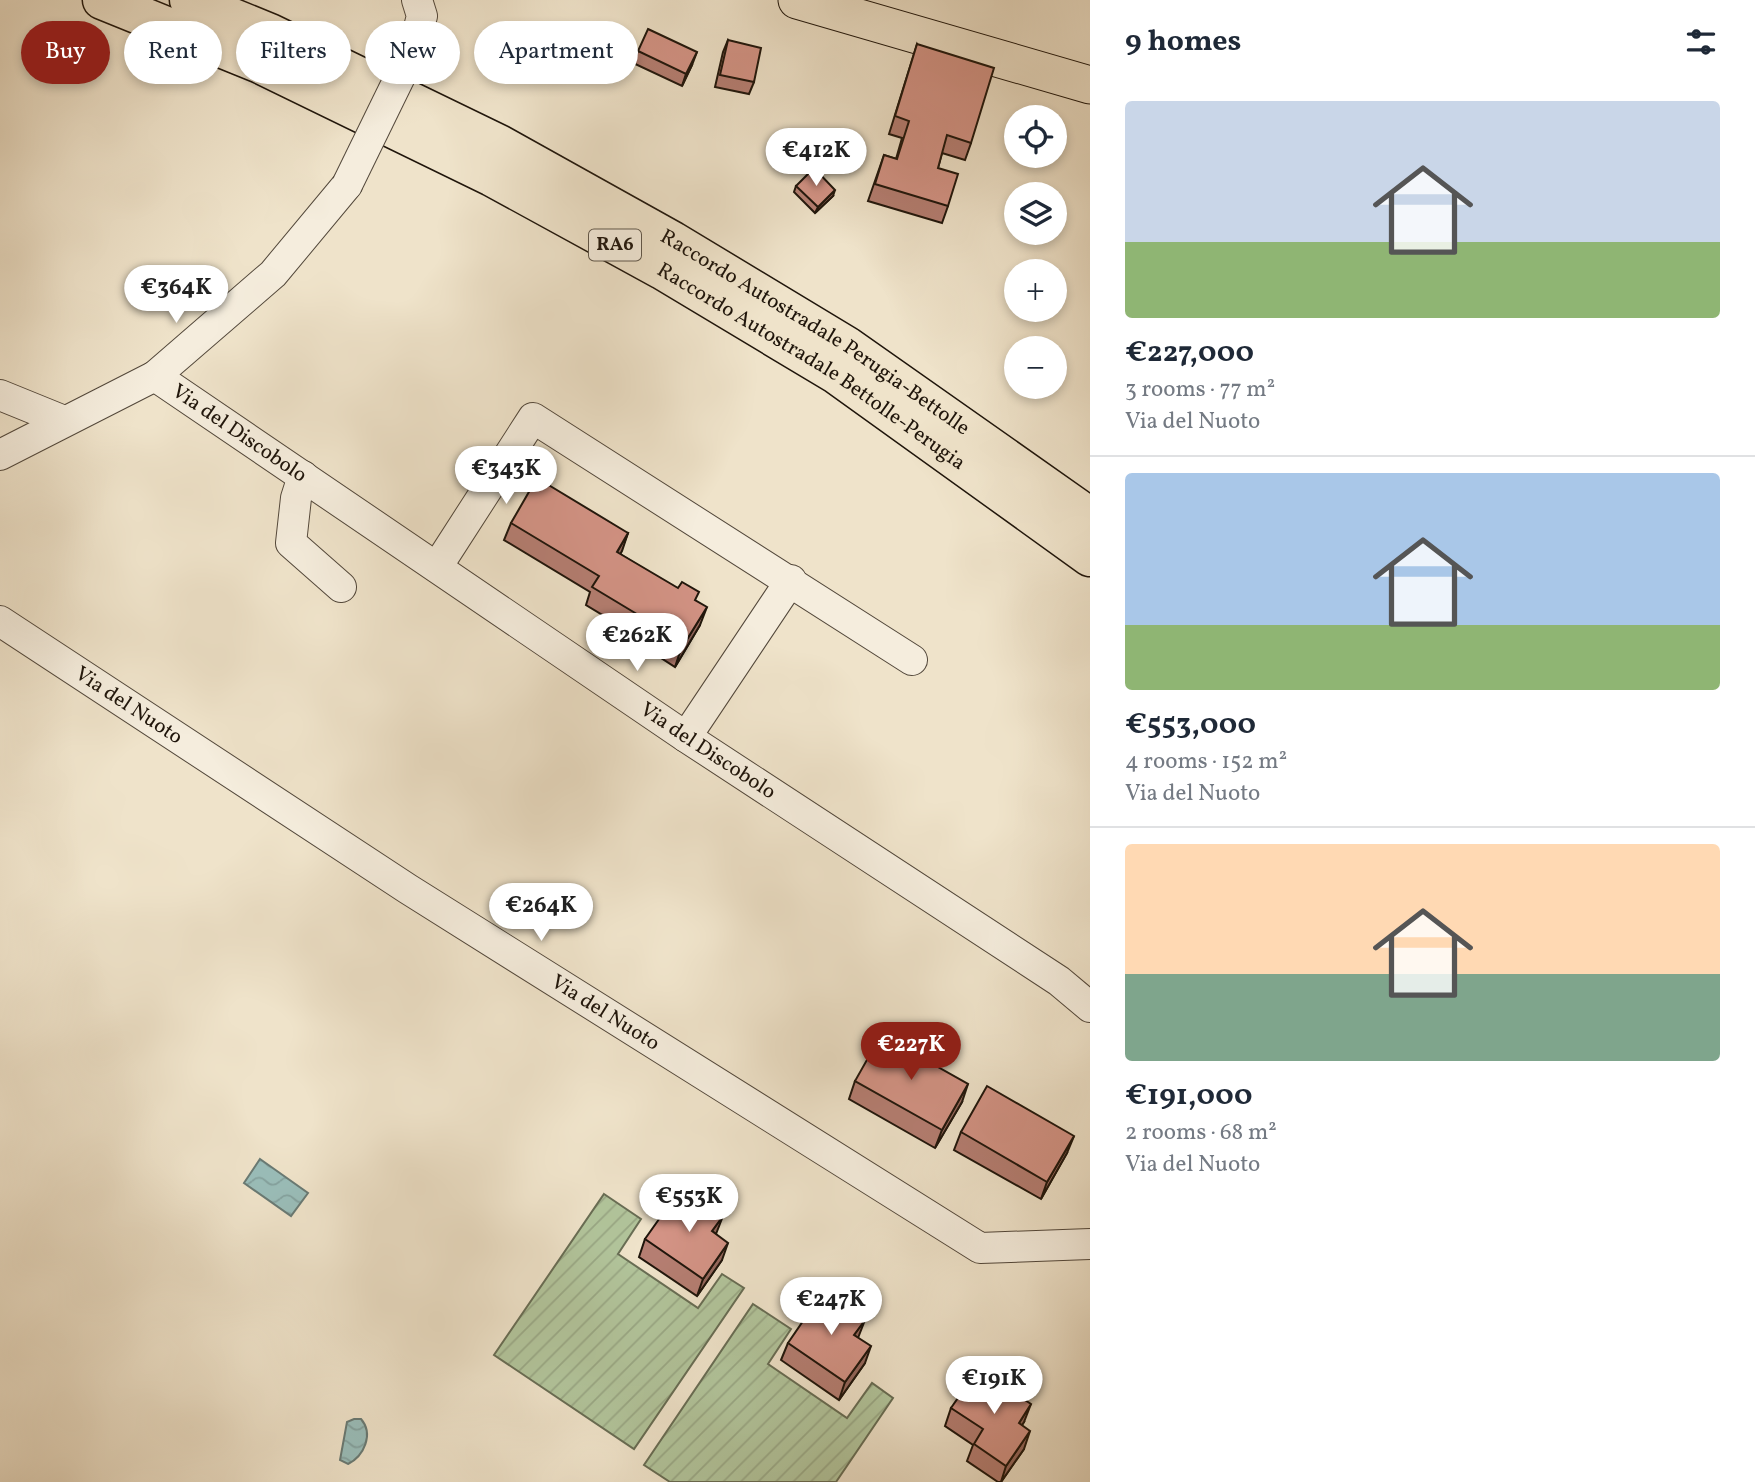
<!DOCTYPE html>
<meta charset="utf-8">
<style>
:root{--surface:#fff;--page:#f2f2f3;--text:#1f2937;--muted:#747a83;--line:#e0e1e3;--accent:#8f2418}
body{margin:0;font-family:Vollkorn,serif;background:var(--page);color:var(--text);height:100vh;display:flex;flex-direction:column;font-size:26px;white-space:nowrap}
*{box-sizing:border-box;margin:0}
p{font-size:23px;color:var(--muted)}
.icon{flex:none;width:38px;height:38px;fill:none;stroke:currentColor;stroke-width:2;stroke-linecap:round;stroke-linejoin:round}
.map{position:relative;flex:1;overflow:hidden}
.details{display:flex;flex-direction:column;background:var(--surface);width:665px}
.details>*{flex:none}
.top-card{position:absolute;left:21px;top:21px;width:665px;height:63px;display:flex;gap:14px}
.tools{position:absolute;left:1004px;top:105px;display:grid;gap:14px}
.tools a{display:grid;place-items:center;width:63px;height:63px;border-radius:50%;background:var(--surface);box-shadow:0 4px 10px #0003;font-size:35px}
.price{position:absolute;translate:-50% -60px;padding:0 16px;border-radius:24px;background:#fff;color:#222;font-size:23px;line-height:46px;filter:drop-shadow(0 2px 4px #0008)}
.price::after{content:'';position:absolute;left:50%;top:42px;width:21px;height:16px;margin-left:-10px;background:inherit;clip-path:polygon(0 0,100% 0,50% 100%)}
.price.on{background:var(--accent);color:#fff}
ul{padding:0;list-style:none}
li{display:grid;align-content:center;gap:14px;height:371px;padding:0 35px}
li+li{border-top:2px solid var(--line)}
li span{display:grid;place-items:center;height:217px;border-radius:7px;color:#555}
li>.icon{margin-inline-start:auto}
span .icon{width:126px;height:126px;fill:#fffc;stroke-width:1}
li b{font-size:30px}
h2{display:flex;justify-content:space-between;align-items:center;height:84px;padding:0 35px;font-size:30px}
.pill{padding:0 24px;border-radius:32px;background:var(--surface);box-shadow:0 4px 10px #0003;font-size:24px;line-height:63px}
.pill.on{background:var(--accent);color:#fff}
main{display:flex;flex:1;min-height:0}
.map>svg:first-child{display:block}
.garden{fill:url(#garden-furrows);stroke:#686d54;stroke-width:2}
.water{fill:url(#water-waves);stroke:#697a74;stroke-width:2}
.lines{fill:none;stroke-linecap:round;stroke-linejoin:round}
.minor-casing{stroke:#53483b;stroke-width:32}
.major-casing{stroke:#1f150b;stroke-width:39}
.highway-casing{stroke:#1f150b;stroke-width:41}
.minor{stroke:#f5eddd;stroke-width:30}
.major{stroke:#efe3ca;stroke-width:37}
.highway{stroke:#efe3ca;stroke-width:38}
.minor-bridge-casing{stroke:#53483b;stroke-width:32;stroke-linecap:butt}
.minor-bridge{stroke:#f5eddd;stroke-width:30}
.wall{fill:#b57e72;stroke:#1f150b;stroke-width:2}
.shaded-wall{fill:#94675d;stroke:#1f150b;stroke-width:2}
.building{fill:#d39385;stroke:#1f150b;stroke-width:2}
.labels{text-anchor:middle;dominant-baseline:central;stroke-width:7;stroke-linejoin:round;paint-order:stroke}
.shield{fill:#f5eddd;stroke:#5f564a;stroke-width:2}
.shield-label{font-size:19px;font-weight:bold;fill:#1f150b}
.street-label{font-size:21px;fill:#1f150b;stroke:#f5eddd}
</style>
<main>
<div class="map">
<svg width="1090" height="1482" viewBox="0 0 1090 1482">
<defs>
<pattern id="garden-furrows" width="10" height="10" patternUnits="userSpaceOnUse" patternTransform="scale(1.75)"><rect width="10" height="10" fill="#b2c59c"/><path d="M-1 1l2-2M0 10L10 0M9 11l2-2" fill="none" stroke="#99a885"/></pattern>
<pattern id="water-waves" width="16" height="10" patternUnits="userSpaceOnUse" patternTransform="scale(1.75)"><rect width="16" height="10" fill="#9abeba"/><path d="M0 5q4-4 8 0t8 0" fill="none" stroke="#84a29f"/></pattern>
</defs>
<rect width="100%" height="100%" fill="#efe3ca"/>
<filter id="stains"><feTurbulence type="fractalNoise" baseFrequency=".00286" numOctaves="4"/><feColorMatrix values="0 0 0 0 .2 0 0 0 0 .09 0 0 0 0 .02 0 0 0 .5 -.17"/></filter>
<radialGradient id="worn" r=".72"><stop offset=".6" stop-color="#630" stop-opacity="0"/><stop offset="1" stop-color="#630" stop-opacity=".3"/></radialGradient>
<!-- garden -->
<g class="garden">
<path d="M604 1194 641 1219 618 1254 698 1308 722 1274 744 1288 634 1449 494 1355Z"/>
<path d="M753 1304 791 1329 768 1364 847 1418 872 1383 893 1398 836 1482H670L644 1465Z"/>
</g>
<!-- water -->
<g class="water">
<path d="M260 1159 308 1193 291 1216 244 1183Z"/>
<path d="M354 1419H361C374 1434 364 1456 348 1464L340 1460 347 1422Z"/>
</g>
<g class="lines">
<defs>
<g id="minor">
<path d="M413 50 422 16 417 0"/>
<path id="s1" d="M155 376 686 737 1059 981 1090 1007"/>
<path d="M0 395 64 421"/>
<path d="M0 455 155 376 273 274 347 185"/>
<path d="M303 476 296 498 291 543 341 587"/>
<path d="M437 567 533 418 912 660"/>
<path id="s2" d="M0 621 408 889 980 1248 1090 1244"/>
<path d="M686 737 791 580"/>
</g>
<path id="major" d="M797 0 1090 85"/>
<g id="highway">
<path id="s3" d="M102 0 260 64 492 177 662 270 837 375 1090 557"/>
<path id="s4" d="M189 0 270 33 499 144 673 241 847 346 1090 517"/>
</g>
</defs>
<!-- minor casing -->
<use href="#minor" class="minor-casing"/>
<!-- major casing -->
<use href="#major" class="major-casing"/>
<!-- highway casing -->
<use href="#highway" class="highway-casing"/>
<!-- minor -->
<use href="#minor" class="minor"/>
<!-- major -->
<use href="#major" class="major"/>
<!-- highway -->
<use href="#highway" class="highway"/>
<defs>
<path id="minor-bridge" d="M347 185 413 50"/>
</defs>
<!-- minor-bridge casing -->
<use href="#minor-bridge" class="minor-bridge-casing"/>
<!-- minor-bridge -->
<use href="#minor-bridge" class="minor-bridge"/>
</g>
<!-- wall -->
<g class="wall">
<path d="M728 40 754 82 749 94 715 87 723 52Z"/>
<path d="M917 44 971 143 965 160 942 153 938 168 948 206 942 223 868 201 884 155 896 159 902 138 889 134Z"/>
<path d="M638 51 692 65 682 86 633 63Z"/>
<path d="M796 186 833 196 815 213 794 192Z"/>
<path d="M511 523 628 533 620 554 696 601 700 625 675 667 655 654 657 648 586 605 590 592 504 540Z"/>
<path d="M855 1081 962 1102 935 1148 849 1099Z"/>
<path d="M961 1132 1067 1153 1041 1199 954 1150Z"/>
<path d="M716 1234 722 1260 697 1296 639 1257 645 1239Z"/>
<path d="M858 1338 865 1363 839 1400 781 1360 788 1343Z"/>
<path d="M951 1408 1024 1422 1022 1425 1024 1449 1001 1482H998L967 1461 973 1445 945 1426Z"/>
</g>
<!-- shaded-wall -->
<g class="shaded-wall">
<path d="M697 52 692 65 682 86 686 74Z"/>
<path d="M835 190 833 196 815 213 818 207Z"/>
<path d="M628 533 622 551 611 570 617 552Z"/>
<path d="M707 607 700 625 675 667 681 649Z"/>
<path d="M968 1084 962 1102 935 1148 942 1130Z"/>
<path d="M1074 1136 1067 1153 1041 1199 1047 1182Z"/>
<path d="M723 1216 716 1234 712 1231Z"/>
<path d="M728 1243 722 1260 697 1296 703 1279Z"/>
<path d="M865 1320 858 1338 854 1335Z"/>
<path d="M871 1346 865 1363 839 1400 845 1382Z"/>
<path d="M1031 1404 1024 1422 1012 1440 1019 1423Z"/>
<path d="M1030 1431 1024 1449 1001 1482 1006 1466Z"/>
</g>
<!-- building -->
<g class="building">
<path d="M648 29 697 52 686 74 638 51Z"/>
<path d="M728 40 761 48 754 82 720 75Z"/>
<path d="M917 44 994 68 971 143 947 135 938 168 958 174 948 206 875 184 884 155 897 159 909 121 895 116Z"/>
<path d="M814 168 835 190 818 207 796 186Z"/>
<path d="M537 478 628 533 617 552 678 588 682 582 699 592 695 600 707 607 681 649 661 637 665 631 592 587 599 576 511 523Z"/>
<path d="M881 1035 968 1084 942 1130 855 1081Z"/>
<path d="M987 1086 1074 1136 1047 1182 961 1132Z"/>
<path d="M681 1188 723 1216 712 1231 728 1243 703 1279 645 1239Z"/>
<path d="M823 1292 865 1320 854 1335 871 1346 845 1382 788 1343Z"/>
<path d="M978 1369 1031 1404 1019 1423 1030 1431 1006 1466 974 1444 983 1429 951 1408Z"/>
</g>
<g class="labels">
<!-- shield labels -->
<rect class="shield" x="589" y="229.5" width="52" height="31" rx="5"/>
<g class="shield-label">
<text x="615" y="245">RA6</text>
</g>
<!-- street labels -->
<g class="street-label">
<text stroke="none"><textPath href="#s4" startOffset="710">Raccordo Autostradale Perugia-Bettolle</textPath></text>
<text stroke="none"><textPath href="#s3" startOffset="800">Raccordo Autostradale Bettolle-Perugia</textPath></text>
<text stroke="none"><textPath href="#s1" startOffset="102">Via del Discobolo</textPath></text>
<text stroke="none"><textPath href="#s2" startOffset="154">Via del Nuoto</textPath></text>
<text stroke="none"><textPath href="#s1" startOffset="668">Via del Discobolo</textPath></text>
<text stroke="none"><textPath href="#s2" startOffset="721">Via del Nuoto</textPath></text>
</g>
</g>
<rect width="100%" height="100%" filter="url(#stains)"/>
<rect width="100%" height="100%" fill="url(#worn)"/>
</svg>
<div class="tools">
<a><svg class="icon" aria-label="locate" viewBox="0 0 24 24"><circle cx="12" cy="12" r="6"/><path d="M12 2v4M12 18v4M2 12h4M18 12h4"/></svg></a>
<a><svg class="icon" aria-label="layers" viewBox="0 0 24 24"><path d="M12 4l9 5-9 5-9-5zM3 14l9 5 9-5"/></svg></a>
<a>+</a>
<a>−</a>
</div>
<b class="price" style="left:816px;top:188px">€412K</b>
<b class="price" style="left:176px;top:325px">€364K</b>
<b class="price" style="left:506px;top:506px">€343K</b>
<b class="price" style="left:637px;top:673px">€262K</b>
<b class="price" style="left:541px;top:943px">€264K</b>
<b class="price on" style="left:911px;top:1082px">€227K</b>
<b class="price" style="left:689px;top:1234px">€553K</b>
<b class="price" style="left:831px;top:1337px">€247K</b>
<b class="price" style="left:994px;top:1416px">€191K</b>
<div class="top-card">
<a class="pill on">Buy</a>
<a class="pill">Rent</a>
<a class="pill">Filters</a>
<a class="pill">New</a>
<a class="pill">Apartment</a>
</div>
</div>
<section class="details">
<h2>9 homes<svg class="icon" aria-label="filters" viewBox="0 0 24 24"><path d="M4 7h16M4 17h16"/><circle cx="9" cy="7" r="2"/><circle cx="15" cy="17" r="2"/></svg></h2>
<ul>
<li><span style="background:linear-gradient(#c9d6e8 65%,#8fb573 0)"><svg class="icon" aria-label="home" viewBox="0 0 24 24"><path d="M3 11l9-7 9 7M6 9v11h12V9"/></svg></span><div><b>€227,000</b><p>3 rooms · 77 m²</p><p>Via del Nuoto</p></div></li>
<li><span style="background:linear-gradient(#a9c7e8 70%,#8fb573 0)"><svg class="icon" aria-label="home" viewBox="0 0 24 24"><path d="M3 11l9-7 9 7M6 9v11h12V9"/></svg></span><div><b>€553,000</b><p>4 rooms · 152 m²</p><p>Via del Nuoto</p></div></li>
<li><span style="background:linear-gradient(#ffd9b3 60%,#7fa58c 0)"><svg class="icon" aria-label="home" viewBox="0 0 24 24"><path d="M3 11l9-7 9 7M6 9v11h12V9"/></svg></span><div><b>€191,000</b><p>2 rooms · 68 m²</p><p>Via del Nuoto</p></div></li>
</ul>
</section>
</main>
